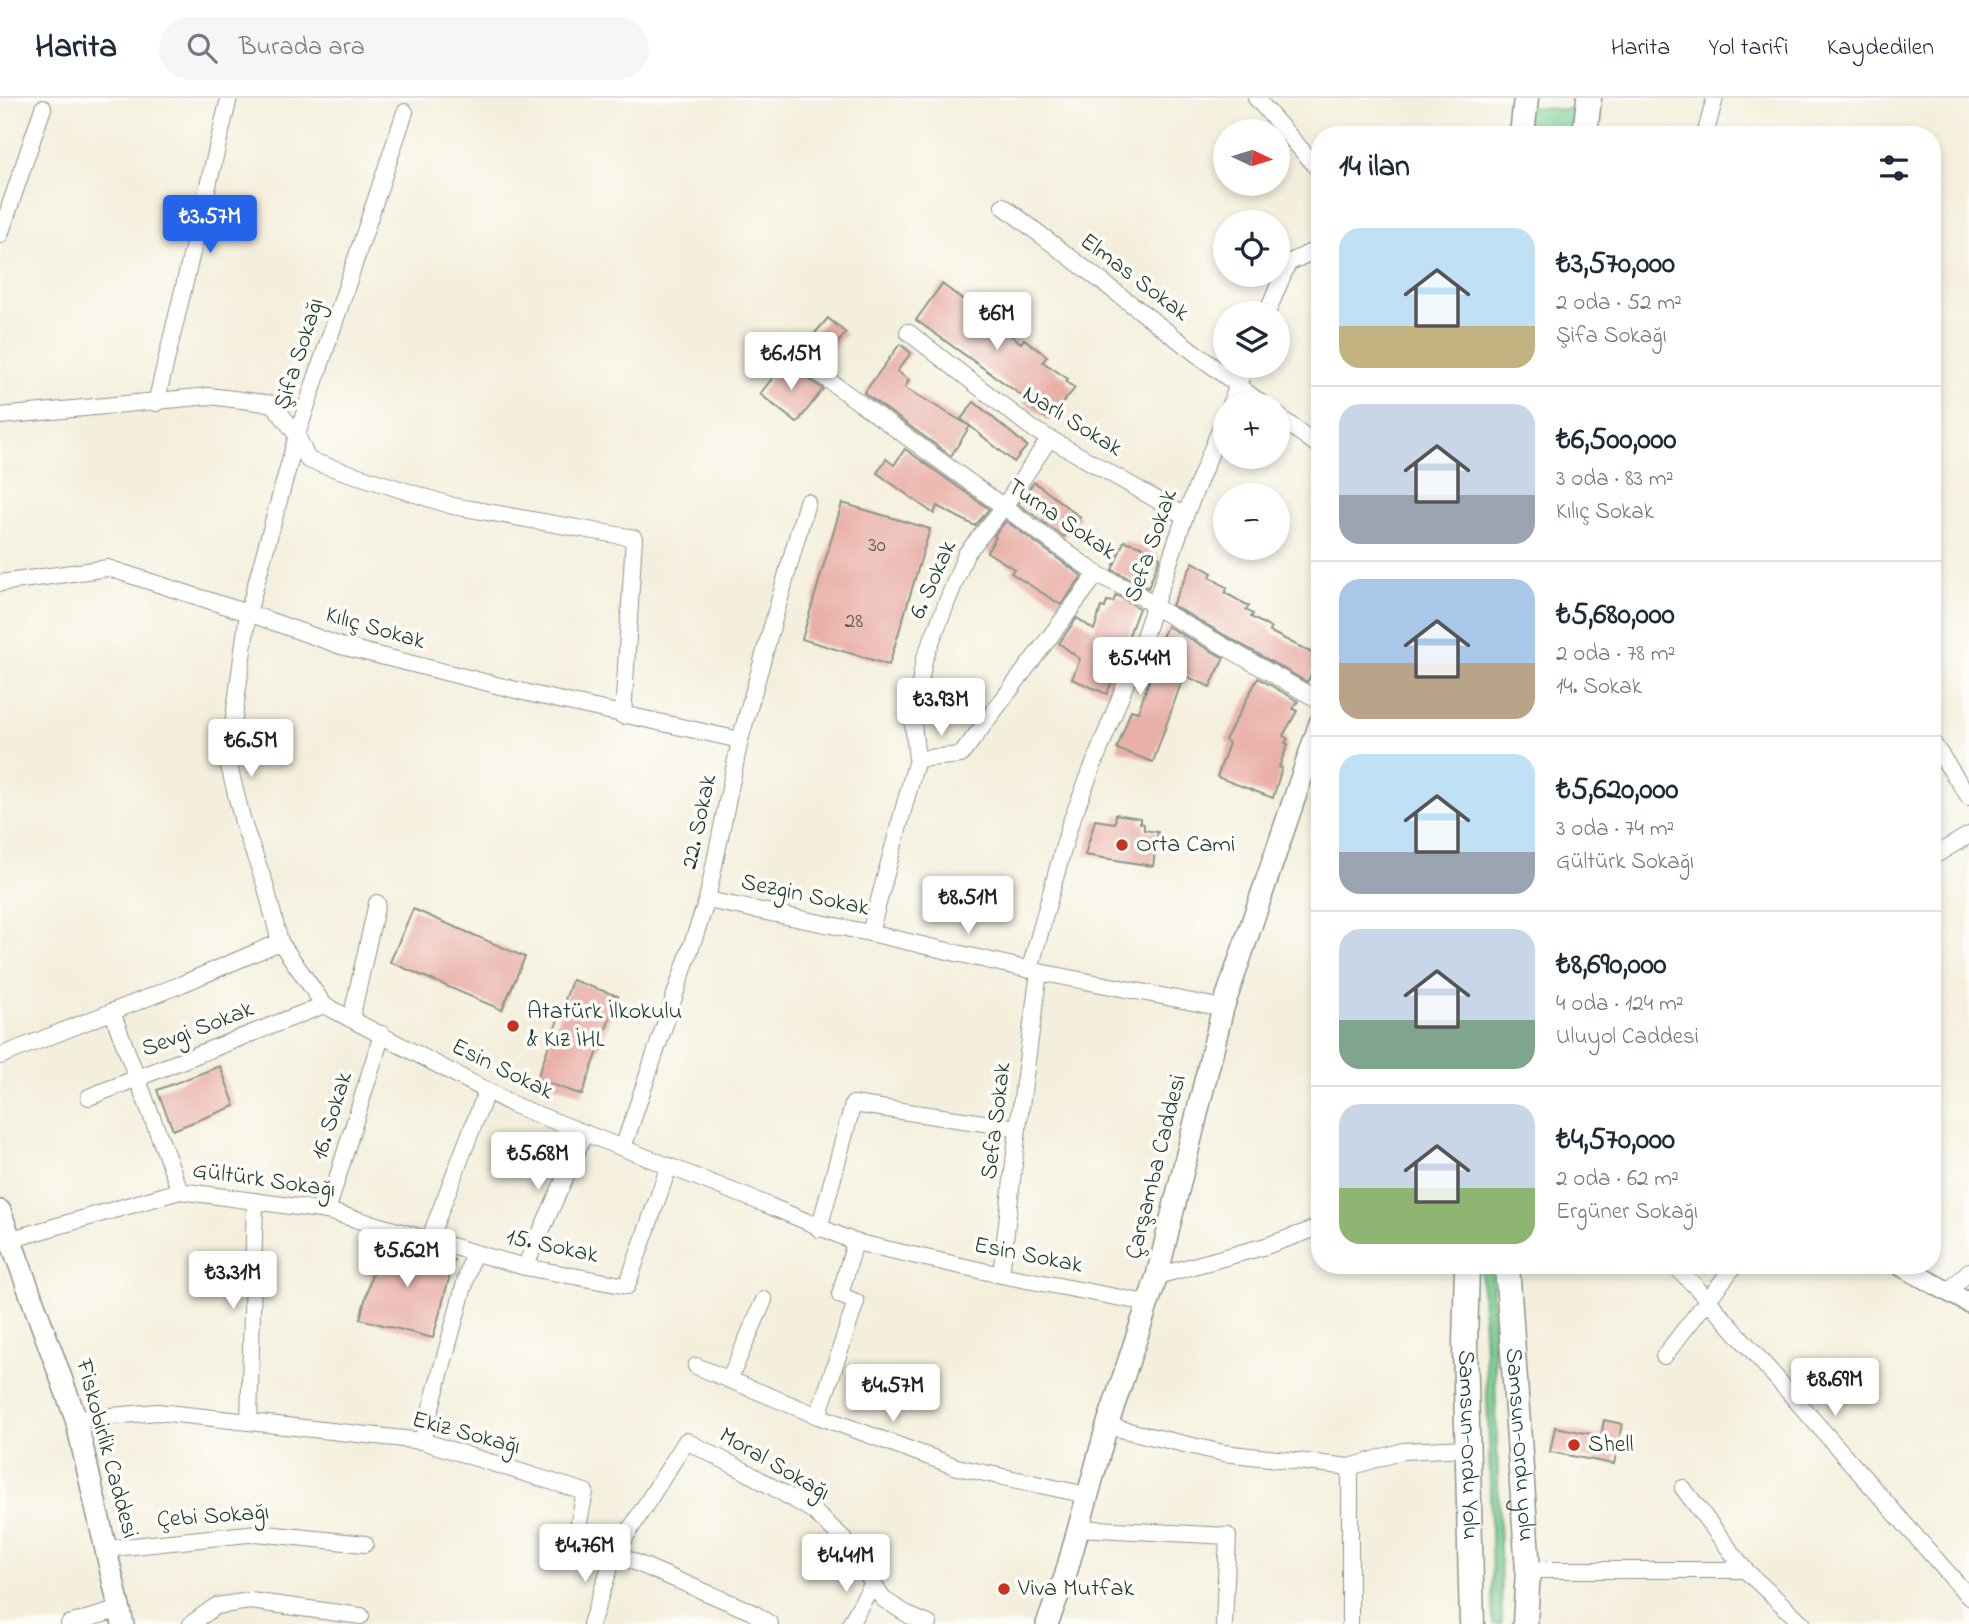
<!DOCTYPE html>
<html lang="tr">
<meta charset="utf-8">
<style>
:root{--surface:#fff;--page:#f6f6f7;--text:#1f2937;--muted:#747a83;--line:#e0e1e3;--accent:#2563eb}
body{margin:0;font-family:"Indie Flower",sans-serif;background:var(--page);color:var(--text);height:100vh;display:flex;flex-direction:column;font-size:26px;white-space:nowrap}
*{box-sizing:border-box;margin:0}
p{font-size:23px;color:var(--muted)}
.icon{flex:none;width:38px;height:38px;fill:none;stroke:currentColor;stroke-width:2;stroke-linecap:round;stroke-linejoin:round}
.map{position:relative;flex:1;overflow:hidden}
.details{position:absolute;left:1311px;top:28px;width:630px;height:1148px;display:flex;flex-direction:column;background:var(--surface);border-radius:28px;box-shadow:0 4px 10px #0003}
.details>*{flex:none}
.needle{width:46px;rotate:94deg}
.controls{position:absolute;left:1213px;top:21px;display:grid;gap:14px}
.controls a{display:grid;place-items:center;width:77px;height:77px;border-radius:50%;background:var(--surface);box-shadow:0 4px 10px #0003;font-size:35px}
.price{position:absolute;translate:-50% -60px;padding:0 16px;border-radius:7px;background:#fff;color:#222;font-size:23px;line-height:46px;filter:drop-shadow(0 2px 4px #0008)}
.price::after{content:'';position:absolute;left:50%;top:42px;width:21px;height:16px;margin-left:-10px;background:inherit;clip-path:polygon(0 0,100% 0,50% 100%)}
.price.active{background:var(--accent);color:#fff}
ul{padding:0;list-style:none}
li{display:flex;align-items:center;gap:21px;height:175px;padding:0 28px}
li+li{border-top:2px solid var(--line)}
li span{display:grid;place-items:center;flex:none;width:196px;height:140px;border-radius:21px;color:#555}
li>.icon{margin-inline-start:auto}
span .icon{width:84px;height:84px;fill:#fffc;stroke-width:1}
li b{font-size:30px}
h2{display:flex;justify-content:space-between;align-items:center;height:84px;padding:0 28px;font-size:30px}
header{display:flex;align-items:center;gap:42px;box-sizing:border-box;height:98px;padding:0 35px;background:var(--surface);border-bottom:2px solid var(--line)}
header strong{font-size:33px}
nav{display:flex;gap:38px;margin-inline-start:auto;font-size:24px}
.search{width:490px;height:63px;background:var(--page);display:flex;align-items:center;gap:18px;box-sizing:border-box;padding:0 24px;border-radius:38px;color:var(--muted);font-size:26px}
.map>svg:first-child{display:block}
.green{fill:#74ca8f;stroke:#4a8462;stroke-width:2}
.building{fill:#e9b0a8}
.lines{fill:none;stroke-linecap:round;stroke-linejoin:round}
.minor-casing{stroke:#8a9688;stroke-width:18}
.tertiary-casing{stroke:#8a9688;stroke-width:22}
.secondary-casing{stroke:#8a9688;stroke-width:24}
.trunk-casing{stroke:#8a9688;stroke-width:27}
.minor{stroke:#fff;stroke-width:16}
.tertiary{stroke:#fff;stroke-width:19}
.secondary{stroke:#fff;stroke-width:21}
.trunk{stroke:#fff;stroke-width:24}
.poi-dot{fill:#c8321e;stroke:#fdfcf7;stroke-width:2.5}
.labels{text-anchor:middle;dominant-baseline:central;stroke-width:7;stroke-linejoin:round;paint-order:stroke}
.number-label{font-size:21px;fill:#525a51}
.street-label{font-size:24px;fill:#1f3d34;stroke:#fdfcf7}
.poi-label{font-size:24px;fill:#1f3d34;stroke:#fdfcf7;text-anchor:start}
</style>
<header>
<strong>Harita</strong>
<div class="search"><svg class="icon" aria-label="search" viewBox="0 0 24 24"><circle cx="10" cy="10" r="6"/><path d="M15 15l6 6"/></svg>Burada ara</div>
<nav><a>Harita</a><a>Yol tarifi</a><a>Kaydedilen</a></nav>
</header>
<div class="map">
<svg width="1969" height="1526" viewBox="0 0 1969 1526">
<rect width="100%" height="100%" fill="#fdfcf7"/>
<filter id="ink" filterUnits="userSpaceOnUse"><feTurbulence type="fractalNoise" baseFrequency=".0143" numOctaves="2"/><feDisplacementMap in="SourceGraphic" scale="14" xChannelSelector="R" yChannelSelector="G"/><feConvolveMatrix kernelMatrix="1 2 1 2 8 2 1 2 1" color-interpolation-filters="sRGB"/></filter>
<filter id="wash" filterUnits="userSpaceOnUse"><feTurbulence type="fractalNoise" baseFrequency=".00686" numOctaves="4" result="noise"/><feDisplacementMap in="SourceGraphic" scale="28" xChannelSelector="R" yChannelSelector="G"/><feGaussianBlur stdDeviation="1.57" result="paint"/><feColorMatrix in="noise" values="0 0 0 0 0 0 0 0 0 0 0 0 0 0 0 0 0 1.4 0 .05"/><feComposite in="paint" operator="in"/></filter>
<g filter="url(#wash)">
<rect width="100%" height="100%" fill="#f4efdc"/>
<!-- green -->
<g class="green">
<path d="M1525 9 1588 13 1585 37H1522Z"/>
<path d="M1481 1167H1492L1502 1526H1493L1489 1342Z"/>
</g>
<g id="blocks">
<!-- building -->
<g class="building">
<path d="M942 186 1021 245 1024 241 1047 258 1043 264 1068 281 1066 284 1075 290 1049 322 1023 304 1025 300 916 222Z"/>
<path d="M828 220 846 235 821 264 802 250Z"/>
<path d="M900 246 911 255 897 273 909 282 905 289 907 291 970 328 961 321 974 304 1027 348 1014 364 970 328 951 358 864 295Z"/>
<path d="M785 264 823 291 797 325 760 296Z"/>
<path d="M905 351 989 411 975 428 937 408 934 416 877 375 886 361 894 367Z"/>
<path d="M1034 384 1080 419 1064 439 1018 406Z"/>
<path d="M842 405 930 431 889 567 802 541Z"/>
<path d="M1006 423 1082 478 1061 507 1011 475 1014 471 987 454 996 439 994 438Z"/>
<path d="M1124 443 1141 448 1160 459 1148 490 1112 472Z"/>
<path d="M1193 464 1212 475 1210 479 1227 490 1225 495 1249 508 1246 512 1253 516 1251 519 1271 530 1269 533 1320 559 1307 584 1172 507Z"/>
<path d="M1116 497 1139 510 1107 596 1072 581 1080 561 1059 545 1077 520 1094 532 1101 509 1105 510 1107 503 1113 504Z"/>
<path d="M1167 528 1224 560 1210 589 1184 577 1153 664 1117 651 1131 612 1138 614 1159 554 1156 552Z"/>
<path d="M1258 580 1298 603 1293 611 1297 613 1283 638 1288 641 1285 645 1288 646 1279 669 1282 670 1273 700 1217 679 1229 645 1225 642Z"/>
<path d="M1116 716 1140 720V725L1144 726V732L1158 734 1153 768 1085 757 1095 722 1115 725Z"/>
<path d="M413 811 525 859 502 912 390 864Z"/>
<path d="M572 882 618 898 582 997 537 981Z"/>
<path d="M220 968 235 1008 173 1032 157 992Z"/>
<path d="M381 1142 454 1162 433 1240 360 1221Z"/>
<path d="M1604 1322 1622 1326 1614 1366 1550 1354 1555 1329 1601 1338Z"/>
</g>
</g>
</g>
<g filter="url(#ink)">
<use href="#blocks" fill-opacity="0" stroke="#8a9688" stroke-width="2"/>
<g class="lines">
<defs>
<g id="minor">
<path d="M1256 0 1320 73"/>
<path d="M1705 37 1715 0"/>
<path d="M1003 108 1262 306"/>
<path d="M0 137 43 10"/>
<path d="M1267 215 1288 165 1320 150"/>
<path d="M908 234 1033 331 1185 418"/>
<path d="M792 256 1097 476 1141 498 1155 509 1320 603"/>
<path d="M156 305 229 0"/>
<path d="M1230 306 1246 268"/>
<path d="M0 318 209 298 273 306 297 337 308 362 453 408 634 440 623 618"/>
<path d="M1278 318 1320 349"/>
<path d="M0 485 108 470 248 515 341 548 536 597 740 642"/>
<path d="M1932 644 1969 699"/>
<path d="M917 661 913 626 924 562 966 456 1003 410 1049 341"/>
<path d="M1932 759 1969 737"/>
<path d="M707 802 870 835 1039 874 1223 910"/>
<path d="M870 835 917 661 961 657 1097 476"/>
<path d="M280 844 265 786 244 728 228 664 248 515 297 337 405 14"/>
<path d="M1030 871 1070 726 1141 547 1185 418 1225 319"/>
<path d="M112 914 180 1093"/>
<path d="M351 921 377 805"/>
<path d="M0 958 182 886 280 844 324 907 516 1008 765 1106 855 1144 1001 1177 1147 1205"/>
<path d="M89 999 324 907"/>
<path d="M623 1050 707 802 740 642 807 404"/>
<path d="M327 1113 382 936"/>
<path d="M819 1131 853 1006 1018 1030"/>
<path d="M12 1141 180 1093 327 1113 525 1169 627 1188 669 1068"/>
<path d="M429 1142 487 992"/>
<path d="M1674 1167 1697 1190 1969 1499"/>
<path d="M525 1169 585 1035"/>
<path d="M1001 1177 1018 1030 1039 874"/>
<path d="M1157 1178 1266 1148 1320 1129"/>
<path d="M1948 1194 1969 1173"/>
<path d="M1664 1258 1735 1167"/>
<path d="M696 1268 818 1318 957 1369 1087 1397"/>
<path d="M729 1282 764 1202"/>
<path d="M818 1318 856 1204 840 1197 855 1144"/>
<path d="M76 1321 158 1314 422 1343 585 1394 576 1439 752 1514 770 1526"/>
<path d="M249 1324 255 1103"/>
<path d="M1107 1328 1223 1355 1350 1369 1403 1353 1468 1350"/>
<path d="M422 1343 473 1155"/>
<path d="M1079 1430 1228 1438 1224 1526"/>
<path d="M105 1451 257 1435 365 1446"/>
<path d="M1528 1472H1745L1683 1390"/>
<path d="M1745 1472 1803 1526"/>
<path d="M69 1526 121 1511"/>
<path d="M191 1526 216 1508 250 1503 361 1518"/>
<path d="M591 1526 614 1457 686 1343 743 1372 812 1412 844 1441 883 1501 910 1518 929 1526"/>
<path d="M850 1526 873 1485"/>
<path d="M1350 1526V1369"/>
</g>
<path id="tertiary" d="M1899 1167 1969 1205"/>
<g id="secondary">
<path d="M0 1113 76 1321 123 1526"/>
<path d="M1047 1526 1065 1479 1107 1328 1157 1178 1223 910 1320 625"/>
</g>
<g id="trunk">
<path d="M1522 37 1526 0"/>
<path d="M1585 37 1589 0"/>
<path id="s1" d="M1467 1167 1465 1247 1472 1526"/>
<path id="s2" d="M1507 1167 1528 1472 1525 1526"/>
</g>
</defs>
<!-- minor casing -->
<use href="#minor" class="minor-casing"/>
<!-- tertiary casing -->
<use href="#tertiary" class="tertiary-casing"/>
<!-- secondary casing -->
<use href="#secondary" class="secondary-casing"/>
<!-- trunk casing -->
<use href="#trunk" class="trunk-casing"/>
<!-- minor -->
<use href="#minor" class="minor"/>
<!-- tertiary -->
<use href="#tertiary" class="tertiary"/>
<!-- secondary -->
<use href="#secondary" class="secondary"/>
<!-- trunk -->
<use href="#trunk" class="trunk"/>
</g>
</g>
<!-- markers -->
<g class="poi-dot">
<circle cx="1122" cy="747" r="7"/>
<circle cx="513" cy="928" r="7"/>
<circle cx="1574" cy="1347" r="7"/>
<circle cx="1004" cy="1491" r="7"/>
</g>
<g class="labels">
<!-- number labels -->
<g class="number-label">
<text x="877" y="448">30</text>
<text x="854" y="524">28</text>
</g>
<!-- street labels -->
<g class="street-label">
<text transform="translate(1134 180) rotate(37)">Elmas Sokak</text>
<text transform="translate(300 256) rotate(-72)">Şifa Sokağı</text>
<text transform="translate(1072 324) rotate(32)">Narlı Sokak</text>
<text transform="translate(1061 422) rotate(34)">Turna Sokak</text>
<text transform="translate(1152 448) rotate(-71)">Sefa Sokak</text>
<text transform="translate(934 482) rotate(-66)">6. Sokak</text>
<text transform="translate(375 531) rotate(16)">Kılıç Sokak</text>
<text transform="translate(700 724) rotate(-78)">22. Sokak</text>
<text transform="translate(805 798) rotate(12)">Sezgin Sokak</text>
<text transform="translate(198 932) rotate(-21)">Sevgi Sokak</text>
<text transform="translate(502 972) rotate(26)">Esin Sokak</text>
<text transform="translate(333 1018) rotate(-73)">16. Sokak</text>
<text transform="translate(997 1023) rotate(-83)">Sefa Sokak</text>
<text transform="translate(1157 1069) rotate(-76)">Çarşamba Caddesi</text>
<text transform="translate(264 1083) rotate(8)">Gültürk Sokağı</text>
<text transform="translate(552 1149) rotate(12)">15. Sokak</text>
<text transform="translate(1028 1158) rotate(11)">Esin Sokak</text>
<text transform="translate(466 1336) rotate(15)">Ekiz Sokağı</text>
<text stroke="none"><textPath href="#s1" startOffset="180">Samsun-Ordu Yolu</textPath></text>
<text stroke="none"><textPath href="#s2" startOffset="180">Samsun-Ordu yolu</textPath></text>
<text transform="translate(106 1351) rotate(75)">Fiskobirlik Caddesi</text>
<text transform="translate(774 1367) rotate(30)">Moral Sokağı</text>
<text transform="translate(213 1419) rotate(-4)">Çebi Sokağı</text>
</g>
<!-- poi labels -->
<g class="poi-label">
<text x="1136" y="747">Orta Cami</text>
<text x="527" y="914">Atatürk İlkokulu<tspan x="527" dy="28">&amp; Kız İHL</tspan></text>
<text x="1588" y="1347">Shell</text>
<text x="1018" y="1491">Viva Mutfak</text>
</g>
</g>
</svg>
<div class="controls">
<a><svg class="needle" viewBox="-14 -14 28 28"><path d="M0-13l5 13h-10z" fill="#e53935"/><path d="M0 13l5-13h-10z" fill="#747a83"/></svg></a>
<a><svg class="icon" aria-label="locate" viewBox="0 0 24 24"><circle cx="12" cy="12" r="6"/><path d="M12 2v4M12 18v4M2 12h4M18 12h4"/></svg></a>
<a><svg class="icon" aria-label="layers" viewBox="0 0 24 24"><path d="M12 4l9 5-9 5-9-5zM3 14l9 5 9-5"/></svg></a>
<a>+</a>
<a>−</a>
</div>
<b class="price active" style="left:210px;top:157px">₺3.57M</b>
<b class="price" style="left:997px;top:254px">₺6M</b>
<b class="price" style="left:791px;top:294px">₺6.15M</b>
<b class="price" style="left:1140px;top:599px">₺5.44M</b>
<b class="price" style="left:941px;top:640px">₺3.93M</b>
<b class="price" style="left:251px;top:681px">₺6.5M</b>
<b class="price" style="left:968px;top:838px">₺8.51M</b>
<b class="price" style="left:538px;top:1094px">₺5.68M</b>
<b class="price" style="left:407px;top:1191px">₺5.62M</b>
<b class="price" style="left:233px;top:1213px">₺3.31M</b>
<b class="price" style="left:1835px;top:1320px">₺8.69M</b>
<b class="price" style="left:893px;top:1326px">₺4.57M</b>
<b class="price" style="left:585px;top:1486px">₺4.76M</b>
<b class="price" style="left:846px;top:1496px">₺4.41M</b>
<section class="details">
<h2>14 ilan<svg class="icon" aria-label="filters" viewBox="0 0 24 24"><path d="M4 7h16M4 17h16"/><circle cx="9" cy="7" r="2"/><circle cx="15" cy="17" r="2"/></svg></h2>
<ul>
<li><span style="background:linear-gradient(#bfe0f5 70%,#c2b280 0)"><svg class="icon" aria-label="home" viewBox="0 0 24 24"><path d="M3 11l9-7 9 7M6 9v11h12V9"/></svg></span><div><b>₺3,570,000</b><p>2 oda · 52 m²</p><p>Şifa Sokağı</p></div></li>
<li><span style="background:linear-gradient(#c9d6e8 65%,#9aa5b1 0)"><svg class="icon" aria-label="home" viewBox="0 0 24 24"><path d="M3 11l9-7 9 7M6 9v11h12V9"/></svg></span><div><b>₺6,500,000</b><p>3 oda · 83 m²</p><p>Kılıç Sokak</p></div></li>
<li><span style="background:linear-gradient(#a9c7e8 60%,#b9a48a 0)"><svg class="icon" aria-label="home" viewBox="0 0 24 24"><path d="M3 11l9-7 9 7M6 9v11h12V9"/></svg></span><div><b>₺5,680,000</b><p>2 oda · 78 m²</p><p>14. Sokak</p></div></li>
<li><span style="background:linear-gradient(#bfe0f5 70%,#9aa5b1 0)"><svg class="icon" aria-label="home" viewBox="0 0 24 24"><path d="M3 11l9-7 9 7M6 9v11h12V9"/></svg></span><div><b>₺5,620,000</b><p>3 oda · 74 m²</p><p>Gültürk Sokağı</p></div></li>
<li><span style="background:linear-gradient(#c9d6e8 65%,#7fa58c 0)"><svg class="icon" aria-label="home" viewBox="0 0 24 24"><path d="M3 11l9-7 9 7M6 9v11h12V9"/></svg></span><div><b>₺8,690,000</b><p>4 oda · 124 m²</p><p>Uluyol Caddesi</p></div></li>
<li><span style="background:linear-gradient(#c9d6e8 60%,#8fb573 0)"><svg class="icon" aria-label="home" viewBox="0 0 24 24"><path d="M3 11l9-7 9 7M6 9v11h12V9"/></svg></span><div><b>₺4,570,000</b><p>2 oda · 62 m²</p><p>Ergüner Sokağı</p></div></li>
</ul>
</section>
</div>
